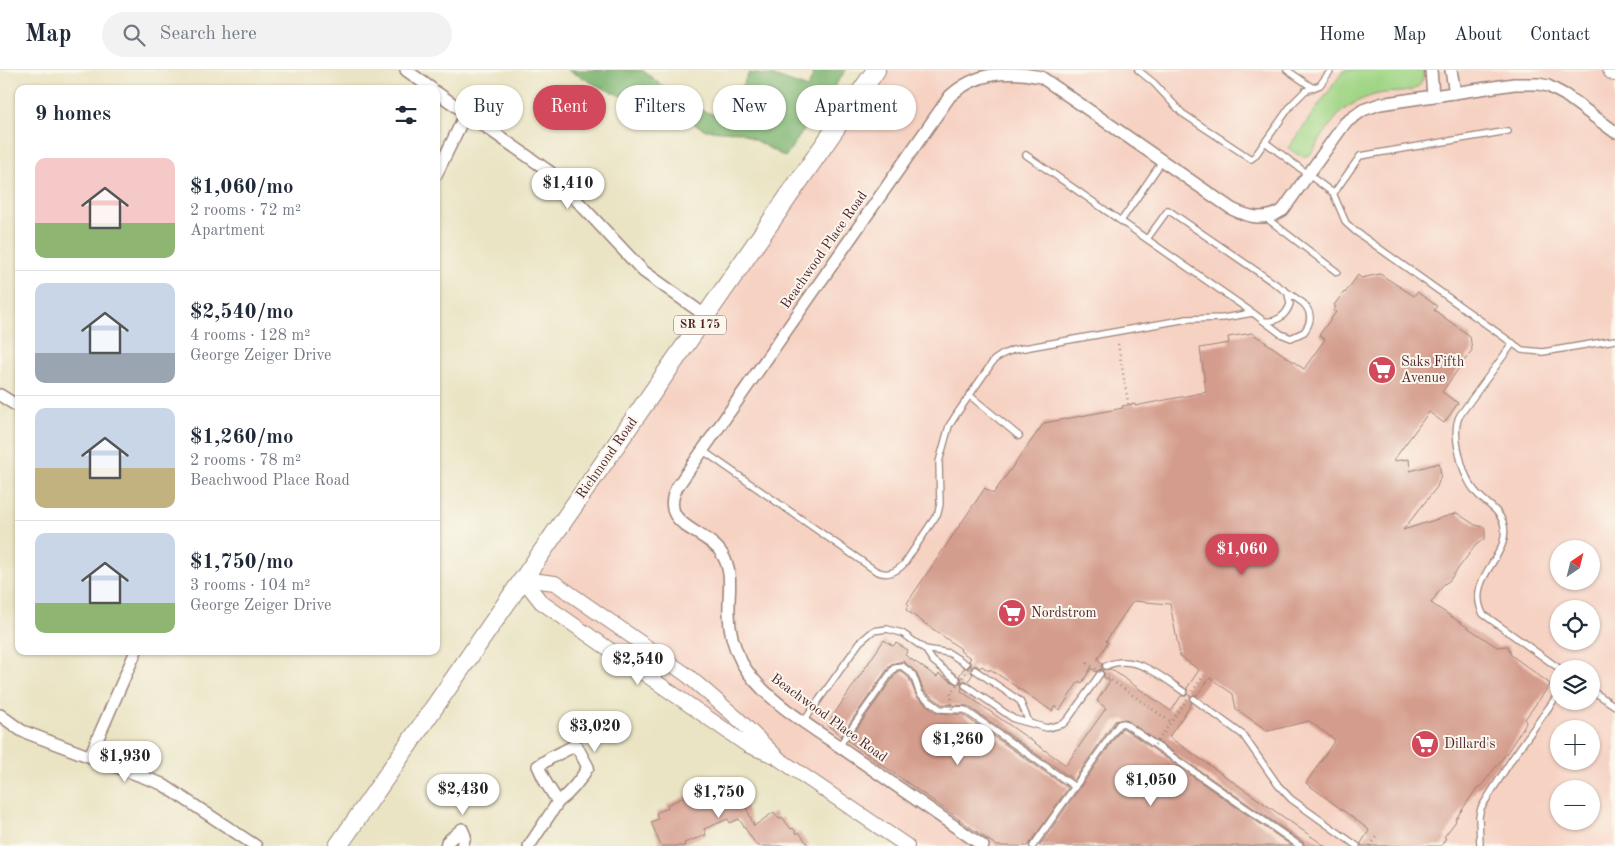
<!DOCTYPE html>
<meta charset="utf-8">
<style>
:root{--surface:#fff;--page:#f2f2f3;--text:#1f2937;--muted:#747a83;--line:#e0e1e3;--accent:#d1495b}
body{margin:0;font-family:"Old Standard TT",serif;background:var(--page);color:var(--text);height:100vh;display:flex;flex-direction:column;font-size:19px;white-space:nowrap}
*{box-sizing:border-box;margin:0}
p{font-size:16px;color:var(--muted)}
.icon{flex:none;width:28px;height:28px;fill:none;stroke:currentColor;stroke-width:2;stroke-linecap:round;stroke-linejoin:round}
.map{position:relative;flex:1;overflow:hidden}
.side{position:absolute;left:15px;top:15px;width:425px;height:570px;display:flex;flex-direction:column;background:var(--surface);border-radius:10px;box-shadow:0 1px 4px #0004}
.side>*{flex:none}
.banner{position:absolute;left:455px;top:15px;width:475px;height:45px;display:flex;gap:10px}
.needle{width:32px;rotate:35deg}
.controls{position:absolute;left:1550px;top:470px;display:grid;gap:10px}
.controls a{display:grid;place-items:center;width:50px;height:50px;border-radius:50%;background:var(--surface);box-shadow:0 1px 4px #0004;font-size:25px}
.price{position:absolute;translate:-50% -42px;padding:0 11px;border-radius:18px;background:#fff;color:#222;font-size:16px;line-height:32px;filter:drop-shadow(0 1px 2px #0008)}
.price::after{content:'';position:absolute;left:50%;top:30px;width:15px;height:11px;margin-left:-8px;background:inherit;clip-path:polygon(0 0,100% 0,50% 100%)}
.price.on{background:var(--accent);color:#fff}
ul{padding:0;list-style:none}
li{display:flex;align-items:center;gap:15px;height:125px;padding:0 20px}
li+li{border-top:1px solid var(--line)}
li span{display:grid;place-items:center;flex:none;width:140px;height:100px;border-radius:10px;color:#555}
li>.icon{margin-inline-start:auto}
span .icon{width:60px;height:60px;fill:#fffc;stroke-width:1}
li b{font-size:21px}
h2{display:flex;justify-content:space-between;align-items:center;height:60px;padding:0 20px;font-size:21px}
.chip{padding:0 18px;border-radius:22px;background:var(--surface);box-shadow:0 1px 4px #0004;font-size:18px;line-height:45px}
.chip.on{background:var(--accent);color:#fff}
header{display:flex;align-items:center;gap:30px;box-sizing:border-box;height:70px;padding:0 25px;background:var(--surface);border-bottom:1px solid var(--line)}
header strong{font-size:24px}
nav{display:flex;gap:28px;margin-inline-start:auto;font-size:18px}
.search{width:350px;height:45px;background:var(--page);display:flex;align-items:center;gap:12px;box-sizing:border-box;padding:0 18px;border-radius:28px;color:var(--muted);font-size:19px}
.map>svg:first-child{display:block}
.built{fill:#f6d2c3;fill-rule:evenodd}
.green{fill:#a0d586;stroke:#757a58}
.forest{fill:#80b673;stroke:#656a4f}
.building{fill:#d49c8c;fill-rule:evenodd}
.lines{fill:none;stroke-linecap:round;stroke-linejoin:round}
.service-casing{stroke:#9a8278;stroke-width:8}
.minor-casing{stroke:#9a8278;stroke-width:14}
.tertiary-casing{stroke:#9a8278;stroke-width:16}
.primary-casing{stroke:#9a8278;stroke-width:20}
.path{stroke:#9a8278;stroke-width:2.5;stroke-dasharray:1 4;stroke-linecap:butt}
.service{stroke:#fff;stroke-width:5.5}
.minor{stroke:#fff;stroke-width:11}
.tertiary{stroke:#fff;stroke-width:14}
.primary{stroke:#fff;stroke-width:18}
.path-bridge{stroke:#9a8278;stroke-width:2.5;stroke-dasharray:1 4;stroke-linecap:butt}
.labels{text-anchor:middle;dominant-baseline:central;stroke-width:4;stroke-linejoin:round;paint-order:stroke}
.shield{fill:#fbf7ec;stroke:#7f6065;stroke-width:1}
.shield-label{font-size:12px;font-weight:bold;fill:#4a1f2b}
.street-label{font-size:14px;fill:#4a1f2b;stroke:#fbf7ec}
.poi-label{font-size:14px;fill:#4a1f2b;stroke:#fbf7ec;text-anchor:start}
</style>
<header>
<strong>Map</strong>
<div class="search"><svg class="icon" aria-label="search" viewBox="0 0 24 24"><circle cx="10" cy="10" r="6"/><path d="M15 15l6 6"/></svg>Search here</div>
<nav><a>Home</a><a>Map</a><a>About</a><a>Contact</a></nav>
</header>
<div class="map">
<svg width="1615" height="776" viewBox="0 0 1615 776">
<rect width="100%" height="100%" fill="#fbf7ec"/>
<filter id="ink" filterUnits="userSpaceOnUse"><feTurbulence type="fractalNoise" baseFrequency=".02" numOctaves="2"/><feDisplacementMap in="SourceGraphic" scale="10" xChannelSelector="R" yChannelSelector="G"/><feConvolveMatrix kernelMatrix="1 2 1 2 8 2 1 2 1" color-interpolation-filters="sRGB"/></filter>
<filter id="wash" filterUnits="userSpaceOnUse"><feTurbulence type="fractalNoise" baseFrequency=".0096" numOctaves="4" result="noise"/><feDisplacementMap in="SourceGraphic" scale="20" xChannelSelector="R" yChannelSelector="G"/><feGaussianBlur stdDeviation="1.12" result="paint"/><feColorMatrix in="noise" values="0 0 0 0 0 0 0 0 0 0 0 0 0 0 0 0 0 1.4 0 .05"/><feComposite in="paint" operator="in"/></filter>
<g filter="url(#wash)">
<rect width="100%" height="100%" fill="#eae4c4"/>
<!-- built -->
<path class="built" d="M876 0H1612L1615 2V776H908L541 532 523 509ZM1559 479H1591V511H1559ZM1559 539H1591V571H1559ZM1559 599H1591V631H1559ZM1559 659H1591V691H1559ZM1559 719H1591V751H1559Z"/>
<!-- green -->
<path class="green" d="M1344 0H1423C1425 26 1401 21 1384 23 1370 25 1356 31 1345 39 1332 49 1320 71 1310 85 1301 89 1296 83 1288 78Z"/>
<!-- forest -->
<path class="forest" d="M568 0H642L687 35 715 45 740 19 749 3 774 6 808 18 815 0H846L785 87 740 62 706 60 672 42 645 32 626 28 600 17Z"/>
<g id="blocks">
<!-- building -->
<g class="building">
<path d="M1380 204 1414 226 1417 222 1437 236 1434 240 1470 266 1472 280 1442 322 1458 333 1444 353 1429 342 1393 391 1409 389 1410 401 1439 393 1441 405 1437 417 1403 460 1457 443 1475 455 1484 457 1485 460V468L1475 476 1449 511 1444 514 1431 533 1497 577 1508 576 1511 585 1549 613 1550 615 1525 649 1526 653 1506 684 1481 716 1477 718 1455 750 1456 751 1444 767 1446 768 1441 776H1362L1361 773 1369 761 1368 759 1306 713 1335 670 1309 651 1268 661 1236 639 1233 624 1210 608 1197 625H1193L1190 627V630L1192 633 1169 667 1325 776H1305L1303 772 1125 649 1115 651 1074 710 968 636 942 634 924 621 916 602 903 591 891 594 841 666 830 656 828 653 884 570 893 576 896 573 908 580 905 585 937 607 939 604 956 614 961 612V609L959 606 964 598 970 597 971 594 969 590 971 588 960 581 961 579 906 540 909 535 907 533 985 418 993 424 1044 353 1123 338 1122 336 1135 334V336L1206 322 1200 278 1229 273 1228 267 1252 263 1304 299 1325 269 1319 265 1336 242 1333 240 1336 237 1334 235 1344 222 1345 223 1358 205 1361 208ZM1133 531 1170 534 1180 586 1199 600 1187 618 1188 624 1186 626H1181L1171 641 1111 599 1103 600 1101 597 1102 593 1098 590V588L1108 572 1106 571ZM976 595 980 598 982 596 989 601 990 599 1052 641 1055 636 1060 640 1079 611 1082 613 1091 598 1096 602 1101 599 1104 603V607L1110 611 1097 631 1106 638 1066 695 961 621 962 619 961 613 963 611H968L973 604 971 602V598Z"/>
<path d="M898 601H901L909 608 917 627 937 643 963 645 1068 718 1028 776H997L848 671Z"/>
<path d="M1122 658H1123L1292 776H1039Z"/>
<path d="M726 714 728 719 737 715 754 756 774 742 779 749 782 747 791 759 793 758 797 764 799 762 809 776H757L739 749 730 753 728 749 704 759 706 765 684 773 685 776H661L651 752 658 749 656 743 668 738 667 735 688 725 687 722 704 716 705 718 712 715 714 719Z"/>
</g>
</g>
</g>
<g filter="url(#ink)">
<use href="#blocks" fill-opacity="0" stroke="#9a8278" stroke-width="1"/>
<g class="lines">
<defs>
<g id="service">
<path d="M1138 0 1154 13 1182 43 1251 89 1255 86 1292 34 1305 21 1320 15 1331 0"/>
<path d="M1287 0 1313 18"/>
<path d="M1265 72 1333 123 1346 153 1355 161 1522 280 1543 282 1615 270"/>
<path d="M1334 123 1360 86 1508 61"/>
<path d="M1265 147 1337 202"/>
<path d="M1121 151 1163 90"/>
<path d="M1147 169 1168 140 1303 233C1312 242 1312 252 1304 262L1291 268 1281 264 1253 243"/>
<path d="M1264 251C1276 253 1286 246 1290 234L1288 224"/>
<path d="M1513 273 1460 345C1450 362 1463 407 1475 421 1484 433 1497 437 1503 452 1514 486 1464 506 1483 544L1560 599"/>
<path d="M969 325 1019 366"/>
<path d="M702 380 876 501C887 506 895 503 904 494L938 443 940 434 939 392 949 356 958 342 994 290 1003 284 1013 280 1187 249 1223 248 1253 243 1026 85"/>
<path d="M925 579 949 583 966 594"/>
<path d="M1106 596C1134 582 1162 607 1184 622"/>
<path d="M975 600 1020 631 1029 652"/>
<path d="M965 615 1014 649 1047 658 1063 654 1068 649 1100 604"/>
<path d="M1591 620 1615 636"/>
<path d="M1194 629 1243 665 1278 715 1291 729 1357 776"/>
<path d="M804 651 860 572 873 561 887 559 902 563 925 579 933 591 957 610"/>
<path d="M839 676 892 601 895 597 902 596 913 605 920 624 940 639 965 640 1075 717"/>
<path d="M1033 776 1119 654 1124 653 1300 776"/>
<path d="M1480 776 1479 747 1481 738 1512 689 1559 623"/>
</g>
<g id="minor">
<path d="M406 0 432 19"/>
<path d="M1431 0 1433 26"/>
<path d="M1451 0 1455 23"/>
<path d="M436 22 550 102 643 201 706 246"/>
<path d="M436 105 466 43"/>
<path d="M0 325 19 337"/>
<path d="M0 645 22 661 162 714 256 776"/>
<path d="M576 675 588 697C580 711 571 722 558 732L546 713 538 696 552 687Z"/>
<path d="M90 686 136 581"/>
<path d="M446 776 447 772 462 759 465 766 462 776"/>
<path d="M529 776 558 732"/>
<path d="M983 776C938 745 894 714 849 683 815 659 763 630 742 593 734 578 729 560 729 543 728 522 734 503 722 484 707 459 657 457 677 417L950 26C976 2 1007 0 1041 7L1232 139C1250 148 1265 151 1283 140L1345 53 1363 40 1380 34 1514 14H1538L1548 16 1565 25 1615 62"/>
</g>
<g id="tertiary">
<path d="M523 509 555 513 687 605 737 648 779 689 907 776"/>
<path d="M523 509 541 532 747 675 772 685"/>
</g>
<g id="primary">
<path d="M1612 0 1615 2"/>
<path d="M338 776 876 0"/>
</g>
</defs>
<!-- service casing -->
<use href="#service" class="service-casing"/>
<!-- minor casing -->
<use href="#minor" class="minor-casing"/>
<!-- tertiary casing -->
<use href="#tertiary" class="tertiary-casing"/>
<!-- primary casing -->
<use href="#primary" class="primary-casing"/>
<!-- path -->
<g class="path">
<path d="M1118 274 1129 338"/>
<path d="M1370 776 1377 767"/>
</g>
<!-- service -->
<use href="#service" class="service"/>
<!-- minor -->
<use href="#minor" class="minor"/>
<!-- tertiary -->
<use href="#tertiary" class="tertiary"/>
<!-- primary -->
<use href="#primary" class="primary"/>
<!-- path-bridge -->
<g class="path-bridge">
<path d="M1087 593 1171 652"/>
<path d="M952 639 951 623 973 592"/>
<path d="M1155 675 1204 605"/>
</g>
</g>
</g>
<!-- icons -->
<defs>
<symbol id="supermarket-disc" viewBox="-11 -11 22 22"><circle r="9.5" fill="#d1495b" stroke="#fbf7ec"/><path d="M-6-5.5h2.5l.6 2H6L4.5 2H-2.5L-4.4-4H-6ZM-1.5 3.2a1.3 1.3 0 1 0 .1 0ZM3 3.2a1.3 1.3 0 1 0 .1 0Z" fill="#fff"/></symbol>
</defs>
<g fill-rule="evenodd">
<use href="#supermarket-disc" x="1366" y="284" width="32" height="32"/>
<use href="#supermarket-disc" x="996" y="527" width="32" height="32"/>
<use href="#supermarket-disc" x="1409" y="658" width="32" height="32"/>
</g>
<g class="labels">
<!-- shield labels -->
<rect class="shield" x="674" y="245.5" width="52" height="19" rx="4"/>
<g class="shield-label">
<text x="700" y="255">SR 175</text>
</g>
<!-- street labels -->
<g class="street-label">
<text transform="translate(824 180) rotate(-55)">Beachwood Place Road</text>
<text transform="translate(607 388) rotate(-55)">Richmond Road</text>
<text transform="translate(829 648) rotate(36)">Beachwood Place Road</text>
</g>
<!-- poi labels -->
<g class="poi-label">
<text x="1401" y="292">Saks Fifth<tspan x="1401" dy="16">Avenue</tspan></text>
<text x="1031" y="543">Nordstrom</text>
<text x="1444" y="674">Dillard's</text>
</g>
</g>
</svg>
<div class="controls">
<a><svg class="needle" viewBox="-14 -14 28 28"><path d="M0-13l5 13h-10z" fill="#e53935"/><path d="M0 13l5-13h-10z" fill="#747a83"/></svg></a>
<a><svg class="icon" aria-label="locate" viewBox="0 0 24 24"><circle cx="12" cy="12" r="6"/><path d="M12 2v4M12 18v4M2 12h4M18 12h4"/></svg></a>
<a><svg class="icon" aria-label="layers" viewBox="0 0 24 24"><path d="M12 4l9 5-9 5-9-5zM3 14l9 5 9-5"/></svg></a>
<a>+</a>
<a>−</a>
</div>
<b class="price" style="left:568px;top:140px">$1,410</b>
<b class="price on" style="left:1242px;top:506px">$1,060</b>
<b class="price" style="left:638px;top:616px">$2,540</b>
<b class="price" style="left:595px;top:683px">$3,020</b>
<b class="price" style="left:958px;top:696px">$1,260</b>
<b class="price" style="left:125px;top:713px">$1,930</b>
<b class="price" style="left:1151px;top:737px">$1,050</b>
<b class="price" style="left:463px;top:746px">$2,430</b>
<b class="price" style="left:719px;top:749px">$1,750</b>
<div class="banner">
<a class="chip">Buy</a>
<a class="chip on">Rent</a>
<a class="chip">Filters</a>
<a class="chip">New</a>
<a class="chip">Apartment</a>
</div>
<section class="side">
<h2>9 homes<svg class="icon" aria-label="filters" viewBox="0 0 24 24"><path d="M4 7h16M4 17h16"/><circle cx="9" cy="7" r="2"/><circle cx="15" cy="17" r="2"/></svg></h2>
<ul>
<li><span style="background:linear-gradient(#f6c9c9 65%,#8fb573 0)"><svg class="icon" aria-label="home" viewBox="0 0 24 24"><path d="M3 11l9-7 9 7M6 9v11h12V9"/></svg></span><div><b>$1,060/mo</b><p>2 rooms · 72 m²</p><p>Apartment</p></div></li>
<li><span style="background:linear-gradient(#c9d6e8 70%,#9aa5b1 0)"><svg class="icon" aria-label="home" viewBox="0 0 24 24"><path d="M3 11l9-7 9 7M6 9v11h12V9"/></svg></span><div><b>$2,540/mo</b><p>4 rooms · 128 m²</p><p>George Zeiger Drive</p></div></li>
<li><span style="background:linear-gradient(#c9d6e8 60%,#c2b280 0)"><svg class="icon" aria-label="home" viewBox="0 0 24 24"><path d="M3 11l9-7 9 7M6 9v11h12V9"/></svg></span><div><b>$1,260/mo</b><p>2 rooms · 78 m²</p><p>Beachwood Place Road</p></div></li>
<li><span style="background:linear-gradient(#c9d6e8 70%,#8fb573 0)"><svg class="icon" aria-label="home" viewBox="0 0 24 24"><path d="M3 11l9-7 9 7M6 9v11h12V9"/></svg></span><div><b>$1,750/mo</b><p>3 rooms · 104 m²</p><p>George Zeiger Drive</p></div></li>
</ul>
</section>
</div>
